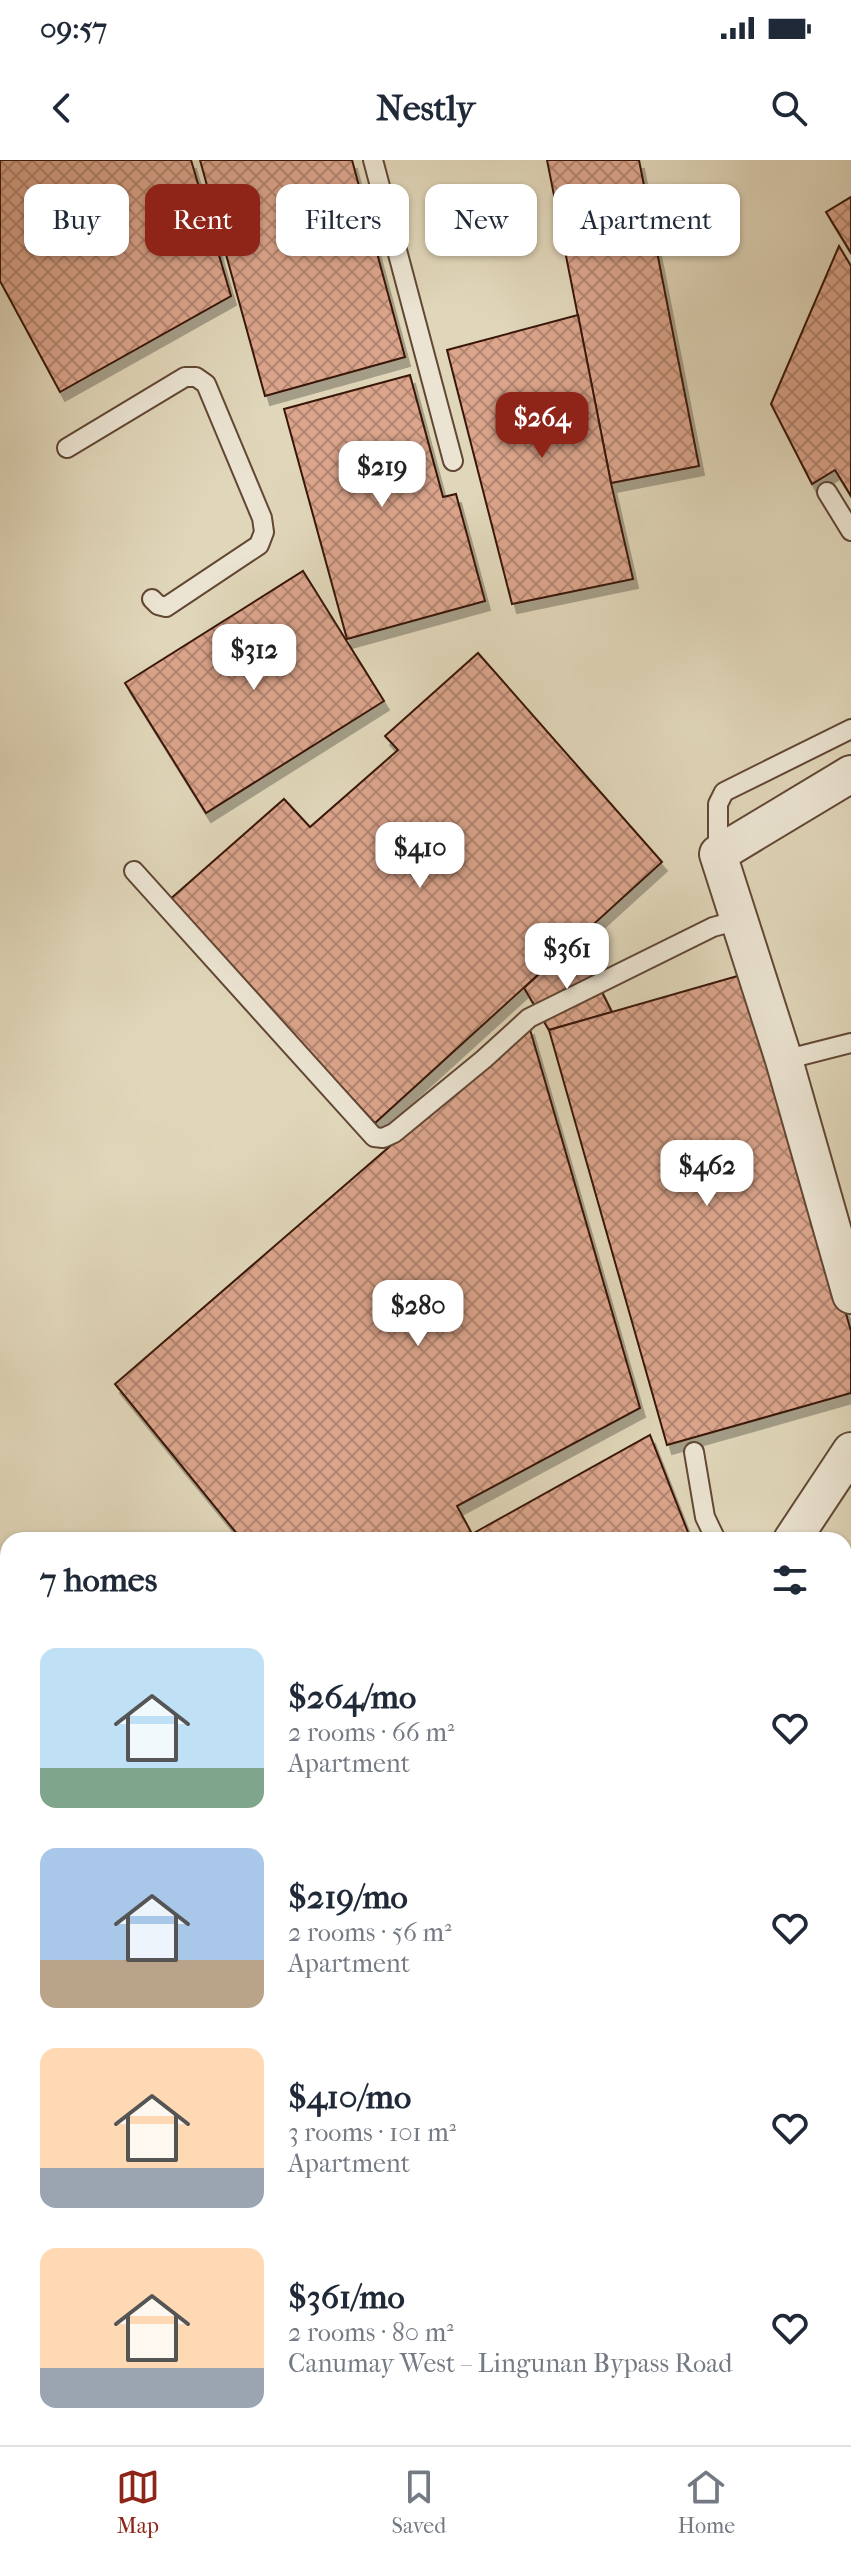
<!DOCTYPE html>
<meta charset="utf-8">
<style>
:root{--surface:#fff;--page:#f2f2f3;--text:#1f2937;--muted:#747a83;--line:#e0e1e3;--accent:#8f2418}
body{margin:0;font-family:"IM FELL French Canon",serif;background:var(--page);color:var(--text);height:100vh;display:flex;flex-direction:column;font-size:30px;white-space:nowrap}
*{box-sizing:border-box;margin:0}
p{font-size:26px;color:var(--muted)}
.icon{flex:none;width:44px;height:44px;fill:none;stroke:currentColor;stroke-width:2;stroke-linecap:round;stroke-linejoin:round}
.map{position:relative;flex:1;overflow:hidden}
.drawer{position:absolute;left:0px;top:1372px;width:852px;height:914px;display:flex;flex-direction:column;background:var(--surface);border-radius:24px 24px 0 0;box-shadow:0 2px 6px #0004}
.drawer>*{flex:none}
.hud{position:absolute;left:24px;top:24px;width:804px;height:72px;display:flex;gap:16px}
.price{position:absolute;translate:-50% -68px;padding:0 18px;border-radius:16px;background:#fff;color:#222;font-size:26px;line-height:52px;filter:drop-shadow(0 2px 4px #0008)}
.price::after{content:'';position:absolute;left:50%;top:48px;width:24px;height:18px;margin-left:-12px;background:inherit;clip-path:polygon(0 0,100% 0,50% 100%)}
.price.on{background:var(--accent);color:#fff}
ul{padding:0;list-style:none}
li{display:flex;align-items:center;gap:24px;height:200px;padding:0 40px}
li span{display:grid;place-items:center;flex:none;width:224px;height:160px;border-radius:16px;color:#555}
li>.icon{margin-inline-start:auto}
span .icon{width:96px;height:96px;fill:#fffc;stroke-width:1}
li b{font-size:34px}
h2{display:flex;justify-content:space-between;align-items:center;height:96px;padding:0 40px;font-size:34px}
.chip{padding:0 28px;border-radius:16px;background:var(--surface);box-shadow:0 2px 6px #0004;font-size:28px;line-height:72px}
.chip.on{background:var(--accent);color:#fff}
.status{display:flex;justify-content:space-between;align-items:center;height:56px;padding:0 40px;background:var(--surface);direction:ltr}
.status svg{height:22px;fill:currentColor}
header{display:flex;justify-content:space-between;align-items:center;height:104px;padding:0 40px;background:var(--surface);font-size:36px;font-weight:700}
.tabs{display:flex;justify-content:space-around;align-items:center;height:112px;border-top:2px solid var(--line);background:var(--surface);font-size:22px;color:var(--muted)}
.tabs a{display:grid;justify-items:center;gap:4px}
.tabs .on{color:var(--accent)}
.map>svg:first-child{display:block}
.building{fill:url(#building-cross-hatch);stroke:#381707;stroke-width:2;filter:url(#shadow)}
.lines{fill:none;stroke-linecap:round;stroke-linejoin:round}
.service-casing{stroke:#624734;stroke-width:22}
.minor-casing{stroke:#624734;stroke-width:40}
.service{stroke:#ebe4d2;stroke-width:18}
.minor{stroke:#ebe4d2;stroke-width:36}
</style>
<div class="status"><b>09:57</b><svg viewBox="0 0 49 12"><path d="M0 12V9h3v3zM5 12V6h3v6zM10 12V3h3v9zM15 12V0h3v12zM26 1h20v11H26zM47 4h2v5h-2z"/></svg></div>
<header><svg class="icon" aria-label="back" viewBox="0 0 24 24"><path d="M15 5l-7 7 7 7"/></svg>Nestly<svg class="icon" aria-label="search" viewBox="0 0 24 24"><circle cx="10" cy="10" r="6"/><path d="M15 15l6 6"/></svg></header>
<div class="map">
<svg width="851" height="2285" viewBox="0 0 851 2285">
<defs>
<pattern id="building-cross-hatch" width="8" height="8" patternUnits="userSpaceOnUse" patternTransform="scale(2)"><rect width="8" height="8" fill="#dba58c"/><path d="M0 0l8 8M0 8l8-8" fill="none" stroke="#b38570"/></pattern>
<filter id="shadow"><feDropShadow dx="5" dy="9" stdDeviation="0" flood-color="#0004"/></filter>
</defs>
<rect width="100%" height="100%" fill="#e0d6b9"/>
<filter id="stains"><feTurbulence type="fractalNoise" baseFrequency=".0025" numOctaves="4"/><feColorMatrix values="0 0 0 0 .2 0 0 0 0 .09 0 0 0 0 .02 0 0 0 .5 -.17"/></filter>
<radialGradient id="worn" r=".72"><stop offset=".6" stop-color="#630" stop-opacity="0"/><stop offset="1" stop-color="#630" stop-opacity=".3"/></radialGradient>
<!-- building -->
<g class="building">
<path d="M0 0H191L231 136 60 232 0 121Z"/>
<path d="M200 0H352L405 197 265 236Z"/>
<path d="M547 0H639L699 306 611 323Z"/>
<path d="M851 37V93L826 52Z"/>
<path d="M839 86 851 106V336L835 310 812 324 771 244Z"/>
<path d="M578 155 611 323 633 419 512 444 447 190Z"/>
<path d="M410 215 443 337 456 334 485 441 347 479 284 249Z"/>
<path d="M303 411 384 541 206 653 125 523Z"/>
<path d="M478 493 662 702 375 963 168 741 284 639 310 667 398 590 385 576Z"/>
<path d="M576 780 612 852 549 870 524 828Z"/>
<path d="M748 813 851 1171V1233L667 1285 549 870Z"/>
<path d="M529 866 640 1248 457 1346 472 1374 650 1275 691 1380H242L115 1224Z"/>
<path d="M851 1465V1692L844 1694V1467Z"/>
</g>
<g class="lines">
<defs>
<g id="service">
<path d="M373 0 453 301"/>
<path d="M67 288 185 217H196L206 224 262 358 264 372 259 385 166 447 158 445 152 439"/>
<path d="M827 332 851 371"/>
<path d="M718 694V644L724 632 851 569"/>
<path d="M134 711 374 977 383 978 394 973 484 899 529 858 713 767 739 760"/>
<path d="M784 900 851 883"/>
<path d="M694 1292 705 1357 716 1380"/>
<path d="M844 2002 851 2036"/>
</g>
<g id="minor">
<path d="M851 614 718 694 784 900 851 1135"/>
<path d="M792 1380 851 1291"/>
<path d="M0 2021 8 2015"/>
<path d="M0 2235 8 2248"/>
<path d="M28 2278 32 2285"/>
</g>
</defs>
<!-- service casing -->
<use href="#service" class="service-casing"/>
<!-- minor casing -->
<use href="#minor" class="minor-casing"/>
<!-- service -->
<use href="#service" class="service"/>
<!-- minor -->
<use href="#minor" class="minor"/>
</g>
<rect width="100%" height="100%" filter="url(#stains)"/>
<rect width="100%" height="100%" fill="url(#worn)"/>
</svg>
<b class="price on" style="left:542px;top:300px">$264</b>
<b class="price" style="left:382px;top:349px">$219</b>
<b class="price" style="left:254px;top:532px">$312</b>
<b class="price" style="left:420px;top:730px">$410</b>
<b class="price" style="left:567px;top:831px">$361</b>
<b class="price" style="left:707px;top:1048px">$462</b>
<b class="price" style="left:418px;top:1188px">$280</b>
<div class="hud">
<a class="chip">Buy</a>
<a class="chip on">Rent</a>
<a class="chip">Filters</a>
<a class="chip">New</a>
<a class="chip">Apartment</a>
</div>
<section class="drawer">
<h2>7 homes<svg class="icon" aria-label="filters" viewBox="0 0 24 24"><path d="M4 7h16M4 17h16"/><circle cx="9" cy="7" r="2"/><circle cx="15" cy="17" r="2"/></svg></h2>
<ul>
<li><span style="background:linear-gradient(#bfe0f5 75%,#7fa58c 0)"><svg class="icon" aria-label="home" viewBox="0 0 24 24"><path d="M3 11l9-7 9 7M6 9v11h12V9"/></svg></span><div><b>$264/mo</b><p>2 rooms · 66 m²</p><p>Apartment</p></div><svg class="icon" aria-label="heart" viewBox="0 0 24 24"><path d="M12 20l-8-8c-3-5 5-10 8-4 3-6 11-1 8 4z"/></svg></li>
<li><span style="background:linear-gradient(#a9c7e8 70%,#b9a48a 0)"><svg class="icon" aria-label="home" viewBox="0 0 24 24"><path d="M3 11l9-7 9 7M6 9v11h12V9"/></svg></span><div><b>$219/mo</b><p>2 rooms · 56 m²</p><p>Apartment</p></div><svg class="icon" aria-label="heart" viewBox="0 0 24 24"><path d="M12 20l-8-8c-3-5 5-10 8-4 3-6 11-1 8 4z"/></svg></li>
<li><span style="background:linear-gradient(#ffd9b3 75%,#9aa5b1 0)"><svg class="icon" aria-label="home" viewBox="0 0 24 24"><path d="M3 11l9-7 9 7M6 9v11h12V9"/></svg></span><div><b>$410/mo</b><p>3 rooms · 101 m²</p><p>Apartment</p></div><svg class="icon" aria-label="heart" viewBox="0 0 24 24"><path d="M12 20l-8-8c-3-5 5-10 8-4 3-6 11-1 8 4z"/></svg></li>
<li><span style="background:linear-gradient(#ffd9b3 75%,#9aa5b1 0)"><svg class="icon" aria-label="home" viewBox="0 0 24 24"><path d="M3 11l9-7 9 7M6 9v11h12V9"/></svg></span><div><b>$361/mo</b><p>2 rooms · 80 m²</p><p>Canumay West – Lingunan Bypass Road</p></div><svg class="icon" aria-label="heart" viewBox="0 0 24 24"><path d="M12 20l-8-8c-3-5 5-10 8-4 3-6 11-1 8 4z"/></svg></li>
</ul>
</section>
</div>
<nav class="tabs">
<a class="on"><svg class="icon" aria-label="map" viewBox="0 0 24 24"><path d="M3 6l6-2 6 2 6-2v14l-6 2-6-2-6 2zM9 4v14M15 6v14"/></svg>Map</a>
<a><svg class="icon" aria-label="saved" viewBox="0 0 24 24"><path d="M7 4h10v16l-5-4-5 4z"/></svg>Saved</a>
<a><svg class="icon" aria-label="home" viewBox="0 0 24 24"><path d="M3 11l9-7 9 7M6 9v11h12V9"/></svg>Home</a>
</nav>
